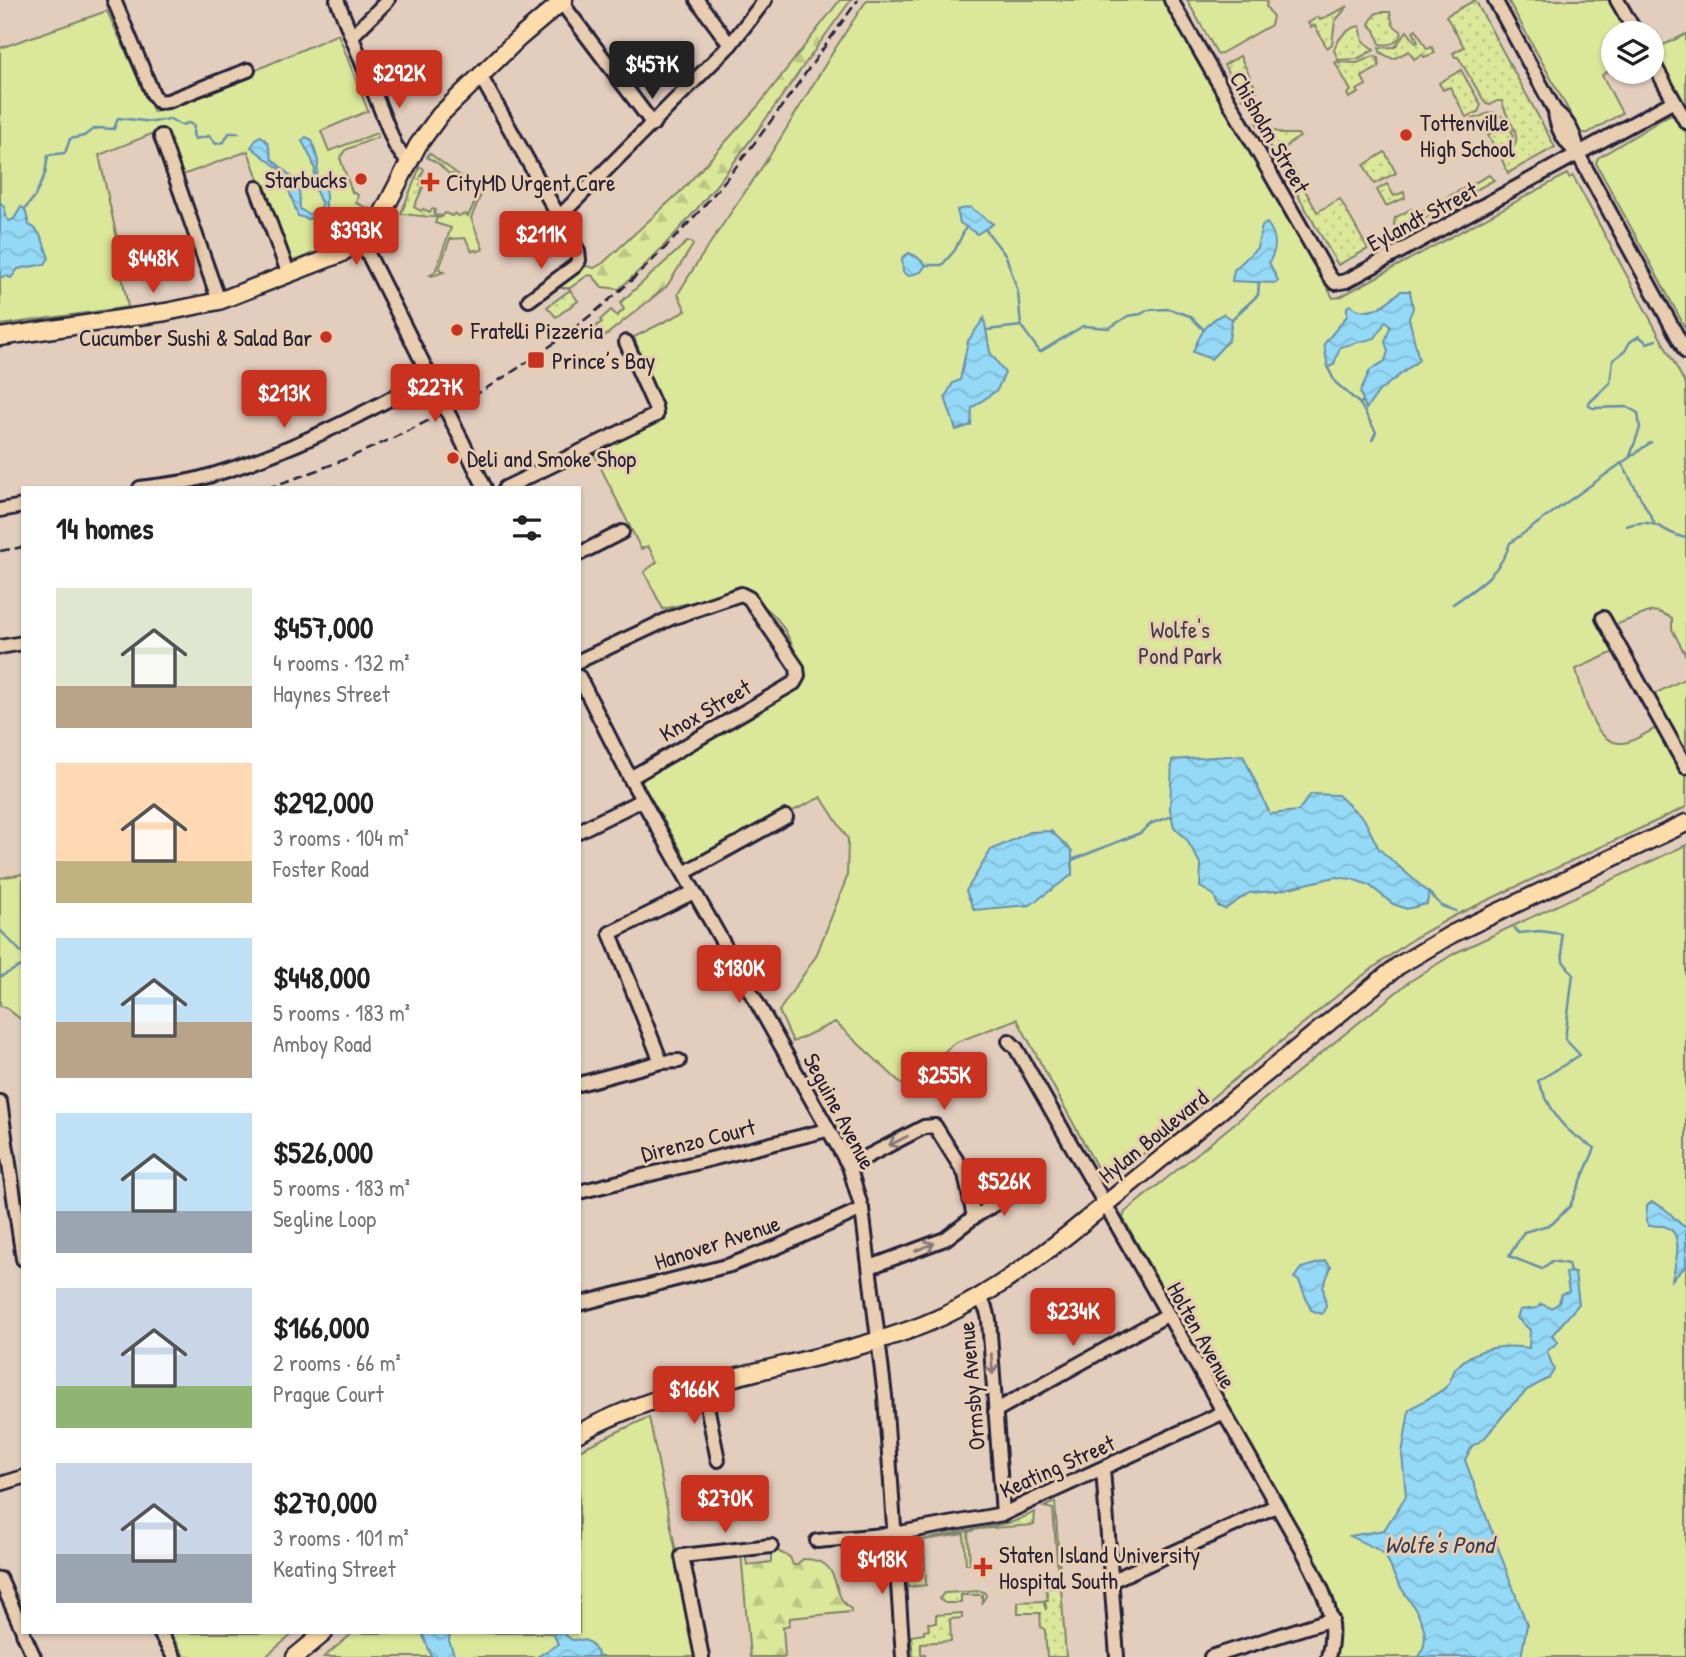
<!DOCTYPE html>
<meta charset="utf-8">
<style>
:root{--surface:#fff;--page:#f2f2f2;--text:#222;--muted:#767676;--accent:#c8321e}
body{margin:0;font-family:"Patrick Hand",sans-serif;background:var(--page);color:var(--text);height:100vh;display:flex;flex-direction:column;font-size:26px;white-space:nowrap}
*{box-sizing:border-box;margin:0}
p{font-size:23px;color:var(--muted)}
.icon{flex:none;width:38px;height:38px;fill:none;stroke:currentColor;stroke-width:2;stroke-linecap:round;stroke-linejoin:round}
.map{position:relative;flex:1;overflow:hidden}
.panel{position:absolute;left:21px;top:486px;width:560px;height:1148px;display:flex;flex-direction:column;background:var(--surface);border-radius:0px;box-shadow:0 2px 5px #0004}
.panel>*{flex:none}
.fabs{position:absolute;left:1601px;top:21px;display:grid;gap:14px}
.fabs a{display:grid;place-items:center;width:63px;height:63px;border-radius:50%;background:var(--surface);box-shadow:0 2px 5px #0004;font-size:35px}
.price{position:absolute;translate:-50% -60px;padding:0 16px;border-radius:7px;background:var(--accent);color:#fff;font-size:23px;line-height:46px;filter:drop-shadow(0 2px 4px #0008)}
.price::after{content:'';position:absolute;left:50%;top:42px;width:21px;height:16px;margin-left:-10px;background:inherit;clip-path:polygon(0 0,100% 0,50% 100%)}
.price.current{background:#222;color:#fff}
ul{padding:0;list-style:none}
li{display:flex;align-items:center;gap:21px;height:175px;padding:0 35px}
li span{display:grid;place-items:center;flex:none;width:196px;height:140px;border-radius:0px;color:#555}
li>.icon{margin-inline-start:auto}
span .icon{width:84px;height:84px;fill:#fffc;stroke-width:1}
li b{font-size:30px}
h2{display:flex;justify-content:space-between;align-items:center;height:84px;padding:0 35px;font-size:30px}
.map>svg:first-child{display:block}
.grass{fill:url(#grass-dots);stroke:#7e846a;stroke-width:2}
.forest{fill:url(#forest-firs);stroke:#7e846a;stroke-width:2}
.green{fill:#dbe799;stroke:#7e846a;stroke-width:2}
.water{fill:url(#water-waves);stroke:#6690ab;stroke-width:2}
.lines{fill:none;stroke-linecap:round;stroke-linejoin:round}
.stream{stroke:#6690ab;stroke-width:2.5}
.minor-casing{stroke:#22223b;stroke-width:18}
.major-casing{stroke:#22223b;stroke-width:21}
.minor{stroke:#e9cdb0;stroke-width:12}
.major{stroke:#fddcac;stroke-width:16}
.rail{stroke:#22223b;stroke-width:2.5;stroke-dasharray:10 5;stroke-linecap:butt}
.minor-bridge-casing{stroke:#22223b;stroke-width:18;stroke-linecap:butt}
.minor-bridge{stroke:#e9cdb0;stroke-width:12}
.oneway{stroke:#867876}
.poi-dot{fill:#c8321e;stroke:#e9cdb0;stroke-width:2.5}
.labels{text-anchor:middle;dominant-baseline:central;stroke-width:6;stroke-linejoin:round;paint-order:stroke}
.poi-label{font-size:23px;fill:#22223b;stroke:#e9cdb0;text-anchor:start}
.street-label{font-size:23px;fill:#22223b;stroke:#e9cdb0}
.park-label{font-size:23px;fill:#3e4049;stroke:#e9cdb0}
.water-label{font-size:24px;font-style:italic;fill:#333d57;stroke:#e9cdb0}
</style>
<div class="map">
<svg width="1686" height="1657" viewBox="0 0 1686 1657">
<defs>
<pattern id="grass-dots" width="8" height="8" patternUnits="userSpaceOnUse" patternTransform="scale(1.75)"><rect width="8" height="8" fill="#dbe799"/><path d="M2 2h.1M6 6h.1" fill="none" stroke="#bcc685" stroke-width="1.8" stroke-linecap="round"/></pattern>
<pattern id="forest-firs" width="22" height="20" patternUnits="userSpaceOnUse" patternTransform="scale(1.75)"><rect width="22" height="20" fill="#dbe799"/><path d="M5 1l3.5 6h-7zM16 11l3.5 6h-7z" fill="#bcc685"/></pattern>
<pattern id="water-waves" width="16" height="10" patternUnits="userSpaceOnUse" patternTransform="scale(1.75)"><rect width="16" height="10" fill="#94d9f6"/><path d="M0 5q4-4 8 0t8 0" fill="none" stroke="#7fbad4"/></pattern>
</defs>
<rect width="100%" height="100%" fill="#e3cebe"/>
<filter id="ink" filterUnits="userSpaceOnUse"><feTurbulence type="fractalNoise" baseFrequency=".0143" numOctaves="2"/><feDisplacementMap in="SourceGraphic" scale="14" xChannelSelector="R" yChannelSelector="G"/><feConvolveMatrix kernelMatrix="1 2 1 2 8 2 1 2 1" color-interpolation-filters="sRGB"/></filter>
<g filter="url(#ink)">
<!-- grass -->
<g class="grass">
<path d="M1475 0 1555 147 1508 173 1502 160C1531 136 1508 128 1502 101H1497L1490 105 1486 104 1458 57H1455L1453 53 1464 47 1446 16Z"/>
<path d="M1348 6 1335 21 1332 44 1327 48 1315 26 1311 27 1308 23 1318 17 1320 20Z"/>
<path d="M1380 12H1390L1393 25 1402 32C1398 43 1391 46 1380 44L1375 30 1369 24 1375 14Z"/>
<path d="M1360 26 1363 41 1374 50 1357 59 1338 60 1334 50C1338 38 1347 28 1360 26Z"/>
<path d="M1416 29 1427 49 1432 47 1435 53 1424 57 1422 54 1414 59 1409 51 1393 59 1381 53 1379 48 1395 47 1407 31 1416 43 1418 42 1413 31Z"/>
<path d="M1240 56 1257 91 1243 99 1224 65Z"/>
<path d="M1374 56 1378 58 1379 67 1362 77 1366 85 1357 90 1359 93 1349 98 1347 94 1351 91 1335 62 1357 63Z"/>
<path d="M1461 70 1481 105 1478 112 1466 117 1450 87 1443 90 1439 83Z"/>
<path d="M1492 112C1506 115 1516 132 1512 146L1499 155 1488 135 1493 132 1488 123 1474 130 1468 121Z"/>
<path d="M1257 124 1283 134H1298L1300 137 1288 144 1287 147 1283 150 1317 212 1340 199 1368 249 1338 265Z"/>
<path d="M1385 152 1396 173 1374 184 1364 165Z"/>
<path d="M420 167 424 169 420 179 422 181 420 185 423 187 414 207 421 211 423 209 430 212 432 209 435 210 434 215 442 216V218L401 214Z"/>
<path d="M1489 175 1494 180 1398 233 1394 224 1395 218 1411 209 1418 213Z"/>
<path d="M1387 184 1394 196 1404 192 1405 198 1386 206 1377 190Z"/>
<path d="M570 290 578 301 556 317 547 307Z"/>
<path d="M1055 1502 1066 1657H1047L1045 1630 1041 1627 1040 1613H1018V1602L1043 1601 1046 1610 1045 1600H1048L1046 1588 1059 1586 1053 1509 1044 1507Z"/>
<path d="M1035 1512 1034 1525 978 1529 968 1532 970 1564H966L964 1534 924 1540 926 1585 908 1587 906 1543 1013 1522Z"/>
<path d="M981 1591 985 1593 986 1596 982 1602V1595H961V1603H945L939 1599 944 1593Z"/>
<path d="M962 1613V1618L950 1619 951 1641 921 1643V1654H925L926 1657H913L911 1636 924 1634V1631L929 1630 928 1623H936V1615Z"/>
</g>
<!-- forest -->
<g class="forest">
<path d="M840 0H851C777 99 713 207 619 289L602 287 593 276 588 275 570 288H559L578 270 587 266 594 268 603 263 683 189 758 106Z"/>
<path d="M687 242H692L693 245 667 286 605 336H602L595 327 602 322 600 320 611 310 617 316 624 309 620 303Z"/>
<path d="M777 1548 779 1552 790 1557 793 1565H796L803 1559C846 1559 828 1596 851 1609V1612L790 1618 789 1625 783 1627 785 1657H750L741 1552H745L747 1565 771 1562V1549Z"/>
</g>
<!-- green -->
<g class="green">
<path d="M867 0H1164L1333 298 1340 297 1567 174 1569 178 1573 176 1686 385V656L1672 629V618L1659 612 1652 611 1615 625 1607 615 1600 622 1614 652 1576 669C1583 693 1593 751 1628 742 1638 739 1648 732 1658 727L1686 777V807L1452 917 1414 938 1354 982 1106 1184 1017 1019 954 1043 905 1087 835 1022 793 1042 779 1011 816 956 847 877 848 839 821 797 692 861H687L642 783V778L796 690 804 675C787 632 784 615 741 591L663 609 644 572 657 562 648 546 641 549 593 452 663 420 662 412 634 337 686 311 678 294C706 246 740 201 770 155 803 103 832 50 867 0Z"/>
<path d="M1187 0H1268L1266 6 1273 17 1271 25 1218 55Z"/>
<path d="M1508 0H1612L1630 33H1614L1613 68 1602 75 1622 113 1588 133H1581Z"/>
<path d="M107 11 154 112 217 87 338 34 368 111 321 131 329 151 377 133 378 137 345 150 340 158 352 192 358 195 356 203 372 210C348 241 324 249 288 263L248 151 180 176 164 129 99 155 120 252 118 257 128 307 0 325V48Z"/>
<path d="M1686 34V111L1653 50Z"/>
<path d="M1669 115 1677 117 1686 133V329L1596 163 1598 158Z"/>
<path d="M429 153 482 192 471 218 483 249 477 252 476 250 472 251 465 238 450 239 439 269 444 272 432 276 430 275 435 272 451 228 435 223 437 218 442 217 445 213 452 216 455 213 458 216 466 214 468 216 479 194 473 189 470 192 469 186H466L465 182 457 180V177H453V174H449L439 164 427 157Z"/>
<path d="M1686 678V756L1654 699V694Z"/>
<path d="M1686 845V1657H1336C1342 1631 1339 1610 1329 1586L1123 1218 1125 1212 1409 982 1455 953Z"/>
<path d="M23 874V1021L5 1007 0 1006V878Z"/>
<path d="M649 1417 697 1657H324L353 1633H579V1450Z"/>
<path d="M170 1633H294L265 1657H185Z"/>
</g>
<!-- water -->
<g class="water">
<path d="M261 136 268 143 272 159 296 181 299 186 300 209 308 214 318 212 322 205 313 184 315 170 312 160 302 141 306 137 312 140 318 161 317 177 325 187 326 197V208L319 218 308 219 298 216 282 171 251 147 258 137Z"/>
<path d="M0 202 5 208V216L9 221 14 219 21 207 25 209 29 225C42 230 44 246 49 258L45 264 18 269 11 278 7 276 0 277Z"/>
<path d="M970 207 993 224 977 234 960 223 957 210Z"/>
<path d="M1267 223C1277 236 1278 248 1269 262L1278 281 1276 283 1232 281 1234 270 1257 248 1262 226Z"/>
<path d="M909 253 916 256 926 265 921 272 908 276 903 272 902 258Z"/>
<path d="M1401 291H1410L1413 308 1409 318 1419 360 1379 391 1366 409 1360 392 1370 370 1385 361 1388 351 1385 342 1390 327 1386 321 1375 338 1340 347 1334 364 1328 368 1324 344 1347 316V307L1350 305C1370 320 1385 304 1401 291Z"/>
<path d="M1223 314 1232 319 1229 340 1211 359 1193 352C1199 336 1206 322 1223 314Z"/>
<path d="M984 318 990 352 1005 373 997 390 972 408 971 425 956 430 945 397 953 383 960 380 968 341Z"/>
<path d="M1243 755 1270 814 1298 811 1311 794 1338 795 1364 819 1379 849 1429 893 1427 904 1407 909 1393 904 1369 885 1352 879 1335 877 1277 891 1249 893 1225 909 1218 906 1214 895 1200 887 1201 865 1187 840 1174 827 1170 809 1172 760Z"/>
<path d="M1051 831 1072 851V875L1030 905 974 910 966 891 991 850 1030 832Z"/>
<path d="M1652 1202C1672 1210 1671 1218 1686 1228V1266L1672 1280C1675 1266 1685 1233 1666 1227 1662 1225 1653 1226 1649 1226L1646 1220 1647 1205Z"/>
<path d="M1326 1261 1331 1267 1323 1287 1326 1306 1322 1314 1311 1310 1299 1281 1294 1278 1301 1268Z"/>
<path d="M1570 1272 1575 1273 1579 1304 1552 1335 1558 1342 1547 1351 1554 1370 1549 1378 1527 1390 1510 1407 1484 1439 1472 1446 1465 1460 1527 1625 1521 1657H1419C1437 1627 1409 1604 1396 1579 1392 1572 1389 1560 1384 1554 1378 1548 1358 1541 1350 1536L1384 1530 1406 1496 1402 1454 1409 1410C1420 1402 1438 1395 1447 1386 1451 1381 1452 1372 1457 1367 1475 1347 1505 1344 1529 1348L1530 1330 1517 1318 1520 1310 1537 1308 1541 1304 1551 1308 1559 1303 1561 1294 1569 1292 1566 1273Z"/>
<path d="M422 1633H450L449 1641 455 1657H432Z"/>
<path d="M553 1633H563L572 1640C588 1638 593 1643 599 1657H537L558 1644Z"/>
</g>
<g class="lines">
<!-- stream -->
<g class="stream">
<path d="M25 209 35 196 45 174 48 155 65 153 70 139 84 136 92 130 98 128 114 129 118 118 153 122 170 119 181 125 189 123 194 126 193 134 195 139 209 136 216 144 224 142 229 133H239"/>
<path d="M985 229 1006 256 1018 292 1021 326"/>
<path d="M926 265H942L955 250 966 227"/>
<path d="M1232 319 1258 295 1259 282"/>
<path d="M987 330 1021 326 1040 352 1083 326 1109 328 1128 316 1141 314 1148 310 1169 309 1190 316 1204 330"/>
<path d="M1328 368 1335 382 1360 404 1363 401"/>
<path d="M1360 404 1376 432 1372 440"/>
<path d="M1630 456 1640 428 1638 413 1627 407 1593 408 1589 406V403L1610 383 1613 360 1625 351 1630 342 1639 336 1647 343 1656 340"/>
<path d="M1622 464 1654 522"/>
<path d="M1626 526C1659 516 1659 532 1686 538"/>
<path d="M1453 604C1478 587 1501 572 1510 543L1651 442"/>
<path d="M1072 860 1140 833 1152 823 1172 816"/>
<path d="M1429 893 1442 906 1456 911"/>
<path d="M1514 928 1519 933 1540 931 1561 934 1563 961 1573 974 1565 1039 1580 1055 1538 1081C1553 1114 1561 1131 1595 1148L1570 1206 1552 1224 1524 1232 1509 1256 1542 1269 1552 1261 1568 1264 1570 1272"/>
<path d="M0 930 23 954"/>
<path d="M0 977 23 965"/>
</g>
<defs>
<g id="minor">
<path d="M114 0 153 94 159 102 168 101 248 70"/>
<path d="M337 0 395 145 402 155 409 160"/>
<path d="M697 0 730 45"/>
<path d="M1171 0 1329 276 1335 283 1346 281 1674 101"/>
<path d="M1495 0 1555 111C1569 122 1576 136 1578 154"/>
<path d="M1617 0 1636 33"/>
<path d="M561 2 653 124"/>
<path d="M352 36 388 0"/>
<path d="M1652 61 1686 122"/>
<path d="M481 77 578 251 579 260 575 266 529 300"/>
<path d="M1555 111C1556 129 1564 142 1578 154L1686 352"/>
<path d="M161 136 219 301"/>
<path d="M257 188 289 275"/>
<path d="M558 218 730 45 765 0"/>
<path d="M361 240 434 385"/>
<path d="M462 441 485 488"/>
<path d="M140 488C159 485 180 484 198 479 279 457 357 418 430 377"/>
<path d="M505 488 656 415 655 407 626 342"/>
<path d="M0 510 23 506"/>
<path d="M579 554 622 532"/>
<path d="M1603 618 1686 767"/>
<path d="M0 647 23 643"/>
<path d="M579 661 671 618 741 594 749 598 797 668 798 676 794 683 630 778"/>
<path d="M579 677 630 778 849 1166 862 1209 885 1396 903 1657"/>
<path d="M579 831 642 800"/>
<path d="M684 873 786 817"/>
<path d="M1009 1041 1016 1048 1304 1553C1322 1588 1339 1618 1328 1657"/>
<path d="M661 1062 610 933 694 892"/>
<path d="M579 1084 661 1062 679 1061"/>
<path d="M0 1102 23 1259"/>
<path d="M849 1166 924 1127 935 1126 965 1174 974 1217"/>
<path d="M579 1192 827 1130"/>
<path d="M870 1267 945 1239 974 1217 1018 1190"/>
<path d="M980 1298 987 1311 989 1320 1003 1514"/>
<path d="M579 1304 730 1265 777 1247 862 1209"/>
<path d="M703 1386 718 1460"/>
<path d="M995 1411 1167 1315"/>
<path d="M1103 1469 1117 1657"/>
<path d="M0 1484 23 1477"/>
<path d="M817 1541 894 1534 1003 1514 1222 1413"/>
<path d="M0 1579 23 1631"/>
<path d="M1111 1581 1276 1506"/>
<path d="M23 1633 34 1657"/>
<path d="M160 1633 174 1657"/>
<path d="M702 1657 682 1556 771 1546"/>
<path d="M1211 1657 1332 1619"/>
</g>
<g id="major">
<path d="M0 337 166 312 219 301 340 254 361 240 379 220 418 145 440 115 518 39 564 0"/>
<path d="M579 1433C686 1375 811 1368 923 1325 978 1303 1024 1269 1070 1233L1398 966 1452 934 1686 823"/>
<path d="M295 1657 324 1633"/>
</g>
</defs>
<!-- minor casing -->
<use href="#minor" class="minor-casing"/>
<!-- major casing -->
<use href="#major" class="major-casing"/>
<!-- minor -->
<use href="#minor" class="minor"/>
<!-- major -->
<use href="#major" class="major"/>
<!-- rail -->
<g class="rail">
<path d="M267 488C431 434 580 345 695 216 755 148 805 73 858 0"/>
<path d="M0 551 23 547"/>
</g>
<defs>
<path id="minor-bridge" d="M437 391 462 441"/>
</defs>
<!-- minor-bridge casing -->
<use href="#minor-bridge" class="minor-bridge-casing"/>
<!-- minor-bridge -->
<use href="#minor-bridge" class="minor-bridge"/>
</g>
<!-- one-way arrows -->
<defs><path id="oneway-shaft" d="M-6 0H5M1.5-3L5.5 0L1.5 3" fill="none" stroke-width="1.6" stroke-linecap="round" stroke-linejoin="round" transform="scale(1.75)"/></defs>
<g class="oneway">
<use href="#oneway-shaft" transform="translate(898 1141) rotate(153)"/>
<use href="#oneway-shaft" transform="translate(925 1247) rotate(-22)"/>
<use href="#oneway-shaft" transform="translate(992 1364) rotate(86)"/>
</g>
</g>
<!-- markers -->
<g class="poi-dot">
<circle cx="1406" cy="135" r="7"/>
<circle cx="361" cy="179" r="7"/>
<path d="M426.5 171.5h7v7h7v7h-7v7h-7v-7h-7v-7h7z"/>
<circle cx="457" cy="330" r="7"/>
<circle cx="326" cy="337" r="7"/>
<rect x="527" y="351" width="18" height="18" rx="3.5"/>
<circle cx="453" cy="458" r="7"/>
<path d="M979.5 1556.5h7v7h7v7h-7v7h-7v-7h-7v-7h7z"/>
</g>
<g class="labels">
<!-- poi labels -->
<g class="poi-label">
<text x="1420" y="122">Tottenville<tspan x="1420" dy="26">High School</tspan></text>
<text x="347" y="179" text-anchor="end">Starbucks</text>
<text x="446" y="182">CityMD Urgent Care</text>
<text x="471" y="330">Fratelli Pizzeria</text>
<text x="312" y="337" text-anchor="end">Cucumber Sushi &amp; Salad Bar</text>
<text x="552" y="360">Prince’s Bay</text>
<text x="467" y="458">Deli and Smoke Shop</text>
<text x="999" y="1554">Staten Island University<tspan x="999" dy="26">Hospital South</tspan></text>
</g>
<!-- street labels -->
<g class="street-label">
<text transform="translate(1270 132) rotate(60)">Chisholm Street</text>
<text transform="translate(1422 216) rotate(-28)">Eylandt Street</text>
<text transform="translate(705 710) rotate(-30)">Knox Street</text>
<text transform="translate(840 1111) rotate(62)">Seguine Avenue</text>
<text transform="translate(1153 1136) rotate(-39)">Hylan Boulevard</text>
<text transform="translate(698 1140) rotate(-14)">Direnzo Court</text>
<text transform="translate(717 1242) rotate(-18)">Hanover Avenue</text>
<text transform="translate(1202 1335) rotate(61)">Holten Avenue</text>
<text transform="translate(971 1386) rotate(-95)">Ormsby Avenue</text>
<text transform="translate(1057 1466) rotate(-24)">Keating Street</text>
</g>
<!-- park labels -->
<g class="park-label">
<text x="1180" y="629">Wolfe's<tspan x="1180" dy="26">Pond Park</tspan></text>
</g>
<!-- water labels -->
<g class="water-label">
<text x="1439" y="1544">Wolfe's Pond</text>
</g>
</g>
</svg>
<div class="fabs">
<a><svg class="icon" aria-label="layers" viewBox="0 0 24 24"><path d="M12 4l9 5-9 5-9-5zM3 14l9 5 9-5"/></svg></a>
</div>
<b class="price current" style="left:652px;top:101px">$457K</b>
<b class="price" style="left:399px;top:110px">$292K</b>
<b class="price" style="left:356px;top:267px">$393K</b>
<b class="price" style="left:541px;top:271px">$211K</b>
<b class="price" style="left:153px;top:295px">$448K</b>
<b class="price" style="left:435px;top:424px">$227K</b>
<b class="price" style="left:284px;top:430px">$213K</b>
<b class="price" style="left:739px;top:1005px">$180K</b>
<b class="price" style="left:944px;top:1112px">$255K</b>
<b class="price" style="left:1004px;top:1218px">$526K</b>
<b class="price" style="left:1073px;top:1348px">$234K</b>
<b class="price" style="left:694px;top:1426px">$166K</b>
<b class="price" style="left:725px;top:1535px">$270K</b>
<b class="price" style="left:882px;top:1596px">$418K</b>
<section class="panel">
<h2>14 homes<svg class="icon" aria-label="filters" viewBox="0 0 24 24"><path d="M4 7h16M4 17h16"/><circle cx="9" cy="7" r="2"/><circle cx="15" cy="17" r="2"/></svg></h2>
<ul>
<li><span style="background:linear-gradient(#dfe7d0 70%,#b9a48a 0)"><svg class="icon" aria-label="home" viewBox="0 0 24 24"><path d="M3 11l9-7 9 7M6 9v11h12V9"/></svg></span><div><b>$457,000</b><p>4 rooms · 132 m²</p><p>Haynes Street</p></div></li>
<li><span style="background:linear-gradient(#ffd9b3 70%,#c2b280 0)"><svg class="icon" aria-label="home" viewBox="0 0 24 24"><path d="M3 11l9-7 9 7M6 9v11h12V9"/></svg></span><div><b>$292,000</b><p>3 rooms · 104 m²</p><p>Foster Road</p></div></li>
<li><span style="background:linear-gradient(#bfe0f5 60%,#b9a48a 0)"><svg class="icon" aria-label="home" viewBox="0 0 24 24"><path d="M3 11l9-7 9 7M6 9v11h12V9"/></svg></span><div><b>$448,000</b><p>5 rooms · 183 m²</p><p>Amboy Road</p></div></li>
<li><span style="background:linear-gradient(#bfe0f5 70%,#9aa5b1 0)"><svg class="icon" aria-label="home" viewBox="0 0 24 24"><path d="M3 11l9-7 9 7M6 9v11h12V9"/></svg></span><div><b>$526,000</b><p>5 rooms · 183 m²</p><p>Segline Loop</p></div></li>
<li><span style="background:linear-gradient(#c9d6e8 70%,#8fb573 0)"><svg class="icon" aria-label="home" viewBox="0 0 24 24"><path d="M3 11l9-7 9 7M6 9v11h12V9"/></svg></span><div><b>$166,000</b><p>2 rooms · 66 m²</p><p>Prague Court</p></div></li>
<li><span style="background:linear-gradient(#c9d6e8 65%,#9aa5b1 0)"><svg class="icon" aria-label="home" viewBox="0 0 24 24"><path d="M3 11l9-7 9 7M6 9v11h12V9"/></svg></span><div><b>$270,000</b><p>3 rooms · 101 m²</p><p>Keating Street</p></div></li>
</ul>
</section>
</div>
